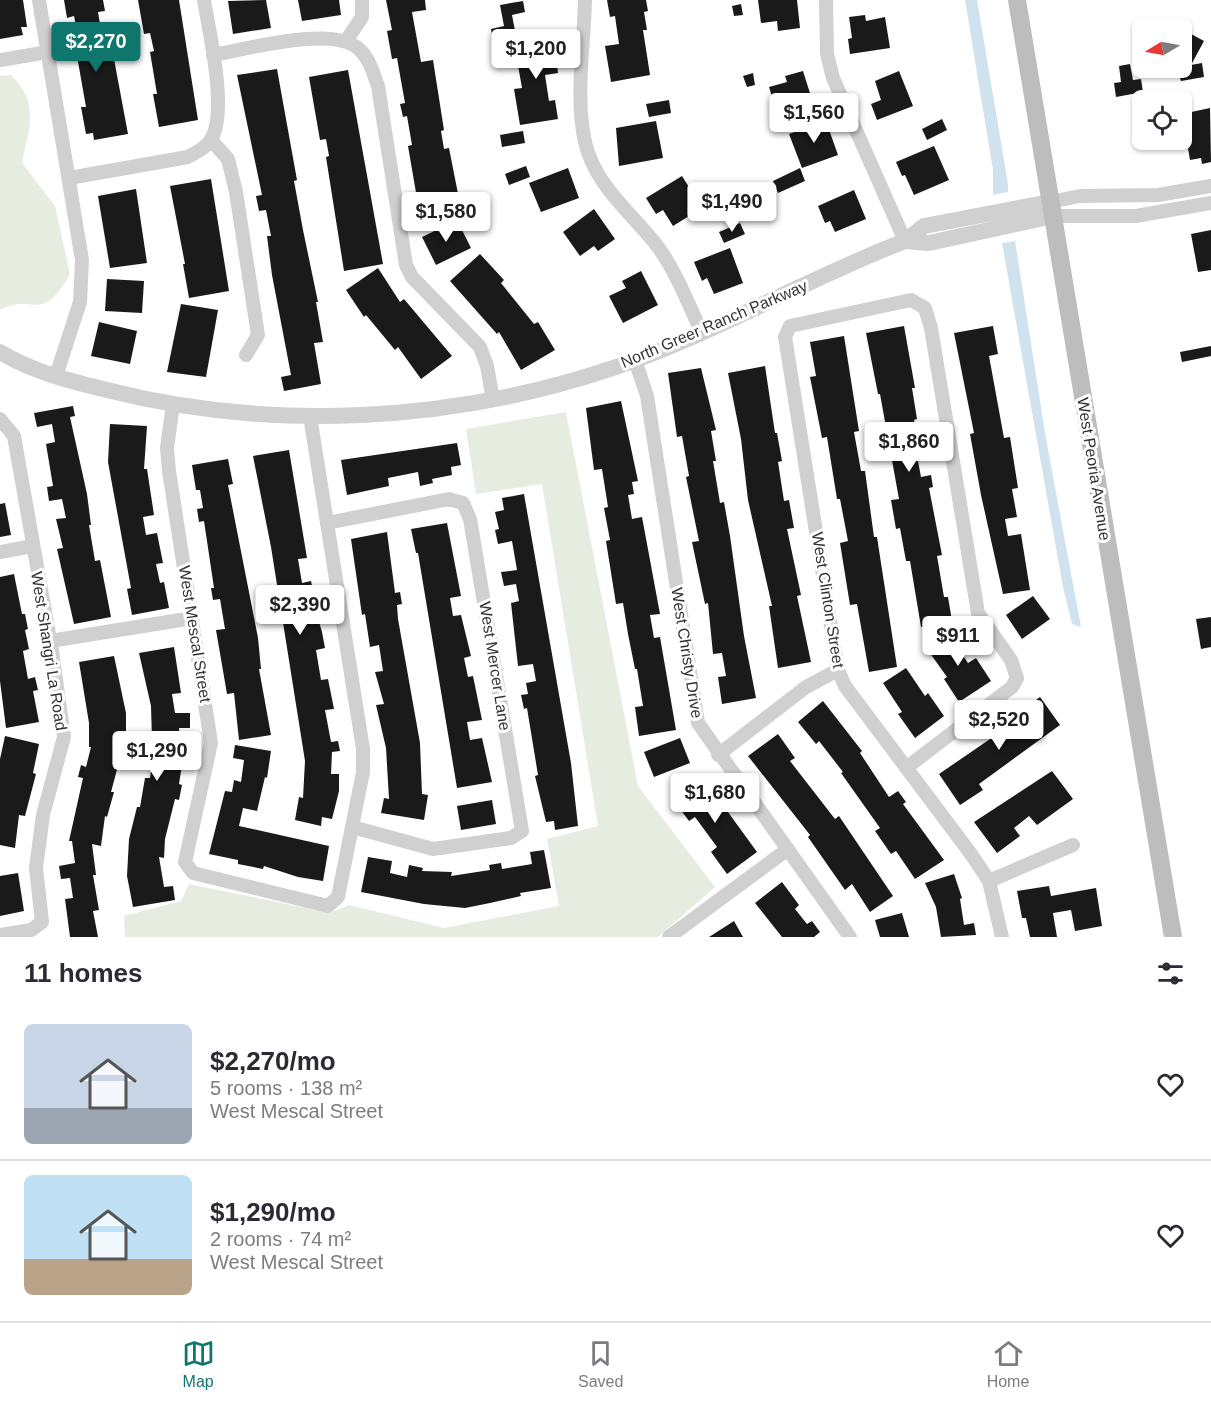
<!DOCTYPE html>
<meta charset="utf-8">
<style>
:root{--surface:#fff;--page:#f2f2f3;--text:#2b2b33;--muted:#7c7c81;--line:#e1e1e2;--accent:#0f766e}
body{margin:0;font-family:Helvetica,sans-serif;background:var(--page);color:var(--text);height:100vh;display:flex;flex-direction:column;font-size:22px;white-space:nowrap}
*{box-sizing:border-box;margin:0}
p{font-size:20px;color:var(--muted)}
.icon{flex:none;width:33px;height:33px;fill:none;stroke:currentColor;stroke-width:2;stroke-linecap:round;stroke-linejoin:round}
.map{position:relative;height:937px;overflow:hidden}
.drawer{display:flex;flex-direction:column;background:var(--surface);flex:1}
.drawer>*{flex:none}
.needle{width:39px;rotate:260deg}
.buttons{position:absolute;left:1132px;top:18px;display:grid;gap:12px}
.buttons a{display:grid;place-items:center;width:60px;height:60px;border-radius:9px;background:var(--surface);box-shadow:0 2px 4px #0004;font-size:30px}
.price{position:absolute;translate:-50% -51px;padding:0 14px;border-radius:6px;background:#fff;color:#222;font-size:20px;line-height:39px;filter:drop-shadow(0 2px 3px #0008)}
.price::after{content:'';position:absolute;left:50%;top:36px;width:18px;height:14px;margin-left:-9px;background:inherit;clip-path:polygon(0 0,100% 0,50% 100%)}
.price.current{background:var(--accent);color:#fff}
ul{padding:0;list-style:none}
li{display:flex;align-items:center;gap:18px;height:150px;padding:0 24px}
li+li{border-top:2px solid var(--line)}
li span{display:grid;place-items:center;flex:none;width:168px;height:120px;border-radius:9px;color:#555}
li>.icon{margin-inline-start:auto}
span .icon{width:72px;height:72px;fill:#fffc;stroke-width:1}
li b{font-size:26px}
h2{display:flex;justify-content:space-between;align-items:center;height:72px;padding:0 24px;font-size:26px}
.dock{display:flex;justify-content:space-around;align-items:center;height:84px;border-top:2px solid var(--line);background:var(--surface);font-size:16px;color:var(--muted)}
.dock a{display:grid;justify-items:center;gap:3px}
.dock .current{color:var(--accent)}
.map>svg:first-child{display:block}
.green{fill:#e6ecdf}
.water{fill:#cfe2ee}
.building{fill:#1a1a1a}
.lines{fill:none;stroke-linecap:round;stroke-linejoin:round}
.minor{stroke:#d0d0d0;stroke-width:14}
.tertiary{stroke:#d0d0d0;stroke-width:16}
.secondary{stroke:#bdbdbd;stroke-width:18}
.labels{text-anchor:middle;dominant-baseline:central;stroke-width:6;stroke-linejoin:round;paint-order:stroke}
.street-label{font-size:16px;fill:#333;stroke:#fff}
</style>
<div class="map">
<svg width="1211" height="937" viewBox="0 0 1211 937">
<rect width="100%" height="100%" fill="#fff"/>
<!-- green -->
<g class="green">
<path d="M11 75C40 103 29 128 22 163L55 206 70 274C41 326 33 292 0 310V76Z"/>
<path d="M566 412 638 786 715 887 658 937H125L124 916 181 901 189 884 330 913 349 905 444 928 559 906 547 839 598 826 542 484 476 494 466 429Z"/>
</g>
<!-- water -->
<g class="water">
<path d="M965 0H977L1008 184V192L993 195V170Z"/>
<path d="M1015 241 1046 439 1081 627 1072 624 1063 587 1002 243Z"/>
</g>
<!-- building -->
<g class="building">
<path d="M0 0H23L27 27H21L23 35 0 39Z"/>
<path d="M64 0H103L105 11 98 12 106 60 114 59 128 134 94 140 93 133 86 134 81 107H86L77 56 71 57 69 43 79 41 74 16 67 18Z"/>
<path d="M138 0H179L198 120 159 127 153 94H157L150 52 154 51 150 33 144 34Z"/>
<path d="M266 0 271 28 233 34 228 1Z"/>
<path d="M298 0H339L341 15 302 21Z"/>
<path d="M386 0H425L426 10 412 12 421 62 433 60 444 130 441 131 444 149 449 148 461 209 420 216 408 146 412 145 407 116 403 117 400 104 405 103 397 58 392 59 387 31 392 30Z"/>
<path d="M607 0H646L648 11 644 12 647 30H643L650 75 611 82 605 46 619 44 615 16 610 17Z"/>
<path d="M758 0H797L800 28 778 31 777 21 761 23Z"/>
<path d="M523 1 525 12 512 15 516 36 493 40 491 29 504 26 500 5Z"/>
<path d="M741 4 743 15 734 16 732 6Z"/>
<path d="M865 15 866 21 885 17 890 48 850 54 848 39 852 38 849 17Z"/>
<path d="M1182 29 1204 41 1191 65 1202 63 1204 77 1181 81 1179 75 1165 78 1163 68H1182Z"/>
<path d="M554 36 558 73 545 75 549 101 555 100 558 119 520 125 514 89 522 88 514 43Z"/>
<path d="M1130 64 1133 80 1141 79 1143 92 1116 97 1114 83 1121 82 1119 66Z"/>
<path d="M277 69 297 180 294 181 303 230 318 302H316L323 342 314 343 321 384 284 391 281 377 291 375 272 275 267 236H271L266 210 259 211 256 196 262 195 237 75Z"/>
<path d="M348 70 383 264 344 271 326 157 329 156 326 139 320 140 309 77Z"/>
<path d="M803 71 814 106 778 117 769 87 787 82 785 76Z"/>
<path d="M899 71 913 106 877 120 871 104 881 100 875 81Z"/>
<path d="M753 73 755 85 747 87 743 76Z"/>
<path d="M669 100 671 113 649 117 646 104Z"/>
<path d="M1210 108 1211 162 1202 164 1201 158 1190 160 1182 114Z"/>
<path d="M942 119 947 130 927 140 922 129Z"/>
<path d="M656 121 663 158 619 166 616 128Z"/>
<path d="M826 121 838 155 802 168 789 134Z"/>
<path d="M523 131 525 143 502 147 500 135Z"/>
<path d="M934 146 949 180 914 195 905 175 902 176 896 162Z"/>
<path d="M526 166 530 177 509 185 505 174Z"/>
<path d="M568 168 579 198 541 212 529 183Z"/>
<path d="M800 168 805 181 778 193 773 181Z"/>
<path d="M682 176 702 208 673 226 663 210 656 214 646 198Z"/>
<path d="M211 179 229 291 189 298 183 264H185L170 186Z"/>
<path d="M136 189 147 263 110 268 98 196Z"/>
<path d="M854 190 866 219 835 232 830 221 825 223 818 206Z"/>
<path d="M718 191 726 202 708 215 700 205Z"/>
<path d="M594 209 615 239 598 251 594 246 580 256 563 232Z"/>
<path d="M457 220 471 248 436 265 422 237Z"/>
<path d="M740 223 745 234 724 243 719 232Z"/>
<path d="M1211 230V270L1198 272 1191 234Z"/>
<path d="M730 248 743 283 714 294 707 278 702 281 694 262Z"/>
<path d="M480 254 504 280 501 283 534 324 538 322 555 350 521 370 499 332 497 334 450 281Z"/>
<path d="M378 268 400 302 404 299 452 356 421 379 398 347 395 350 366 315 364 317 346 290Z"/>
<path d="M641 271 658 305 623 323 609 296 626 288 622 281Z"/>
<path d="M107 279 144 281 142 313 105 311Z"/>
<path d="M181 304 218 310 206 377 167 372Z"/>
<path d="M99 322 137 331 130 364 91 356Z"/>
<path d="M904 326 915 388H912L917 419 914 420 920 455 917 456 921 477 931 475 933 487 929 488 942 555 937 556 944 597H948L952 621 921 627 910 561H906L900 528 896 529 891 500 899 499 880 394H878L866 333Z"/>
<path d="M993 326 998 354 989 356 1004 438 1010 437 1018 488 1012 489 1017 517 1005 519 1008 536 1021 534 1030 590 1003 594 981 495 970 434 974 433 954 333Z"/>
<path d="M844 336 859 431 854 432 861 471H865L874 537H877L897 667 869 672 857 604 850 605 840 543 848 541 840 499H837L827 437 822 438 810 377 816 376 810 342Z"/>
<path d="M1211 346V356L1182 362 1180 352Z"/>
<path d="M765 366 775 433H777L782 461 778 462 784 501 789 500 794 528 787 529 801 595 797 596 811 662 778 668 769 606H772L748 500 741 439 728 373Z"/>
<path d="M701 368 716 430 711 431 716 461H713L720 503 724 502 730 536 744 636 756 698 722 704 718 677 726 676 722 653 713 654 708 603 705 604 692 542 699 541 686 477 689 476 682 436 677 437 668 373Z"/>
<path d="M621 401 638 481 632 482 634 494 628 495 632 519 642 517 660 614 650 615 654 638 660 637 676 730 639 736 635 707 643 706 637 669H635L628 634 623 603 616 604 606 541 610 540 604 508 608 507 602 469 594 470 586 408Z"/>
<path d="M73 406 75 416 70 417 87 494 91 525H89L95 561 100 560 111 617 74 624 57 549 63 548 56 519 66 518 62 499 49 501 47 487 53 486 46 444 55 442 52 424 37 427 34 413Z"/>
<path d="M110 424 147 426 144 469H147L154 515 143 517 146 535 157 533 163 563 156 564 160 583 164 582 169 608 132 615 127 589 131 588 108 462Z"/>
<path d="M457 443 461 465 451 467 452 475 432 479 433 483 420 486 418 472 388 478 389 486 347 495 341 460Z"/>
<path d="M289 450 307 558 298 559 302 583 311 581 314 596 307 598 310 619 318 618 322 632 325 648 316 650 321 680 328 679 334 709 325 710 331 742 338 741 340 751 332 752 331 774H339V791L332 819 322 817 321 826 295 820 299 797 303 798 305 761 271 547 253 456Z"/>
<path d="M228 459 233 484 228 485 258 638 261 669H259L271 735 239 740 234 693 227 694 216 630 225 629 220 599 213 600 211 588H214L204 521 199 522 197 509 203 508 200 490H196L192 465Z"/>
<path d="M524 494 571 763 578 826 555 830 554 821 546 822 535 776 538 775 527 708 524 709 521 695 528 694 526 683 536 681 533 664 518 666 511 603 519 601 516 584 504 586 501 572 517 570 512 541 498 544 495 530 499 529 495 512 504 510 502 498Z"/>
<path d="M5 503 11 535 0 537V504Z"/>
<path d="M447 523 461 596 450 598 453 616 461 615 471 656 464 658 468 677 473 676 482 720 467 722 470 740 482 738 492 782 457 788 418 553H416L411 529Z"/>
<path d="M387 532 395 593 400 592 402 604 397 605 398 619 420 743 422 794 428 795 424 820 381 813 384 798 389 799 386 748 376 705 384 704 375 672 383 671 379 645 370 647 365 614 362 615 351 539Z"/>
<path d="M14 574 22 614H25L28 629 25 630 29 649 23 651 28 679 35 677 38 690 33 691 39 722 6 728 0 681V577Z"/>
<path d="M1033 596 1050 619 1022 639 1006 615Z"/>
<path d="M1211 617V647L1201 649 1196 619Z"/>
<path d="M954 629 962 639 955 644 968 663 976 658 991 681 959 702 944 679 947 677 927 649Z"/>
<path d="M174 647 181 693 172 694 175 713H190V728H179L180 751 184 752 179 784 182 785 179 800 175 799 165 839 164 858 159 857 164 887 173 886 175 900 133 907 127 876 129 839 137 807H140L145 778H150L156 740H152L151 706 139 653Z"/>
<path d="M114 656 126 713V747H123L111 792H114L107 817 105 816 101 846 92 844 96 875H93L99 910 93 911 98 937H70L65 899 73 898 70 878 61 879 59 866 75 863 72 841H69L83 778 78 777 81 765 86 767 91 747H89V723L79 662Z"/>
<path d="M906 668 925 696 928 693 944 716 915 738 898 714 902 712 883 683Z"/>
<path d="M1040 697 1060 725 979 784 983 790 960 805 939 774 993 737 990 733 999 726 1005 733 1022 720 1017 714Z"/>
<path d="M823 701 862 751 860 753 889 797 898 791 906 802 903 804 944 860 915 879 896 851 891 854 875 831 880 828 841 773 843 772 819 741 816 744 798 722Z"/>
<path d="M778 734 795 758 790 761 835 819 839 816 893 896 870 912 852 884 845 890 808 837 810 835 748 756Z"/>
<path d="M5 736 39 744 33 773 36 774 25 816 19 815 15 848 0 845V759Z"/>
<path d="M680 738 690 763 654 777 644 752Z"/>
<path d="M235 745 271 751 267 778 265 777 257 811 243 808 239 826 329 846 323 881 298 877 264 866 263 869 238 864V860L209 854 225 791 232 792 234 780 241 782 244 760 233 758Z"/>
<path d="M1052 771 1073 799 1037 825 1029 816 1014 828 1020 836 997 853 974 822Z"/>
<path d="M699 777 710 792 712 790 757 852 727 874 711 852 717 847 695 817 689 821 671 797Z"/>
<path d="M492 800 496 824 461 830 457 806Z"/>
<path d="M544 850 551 888 520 893 521 896 490 903 465 908 424 904 361 892 368 857 392 861 390 873 407 877 409 865 423 868 422 871 452 872 451 876 490 870 489 865 501 863 502 869 532 864 530 852Z"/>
<path d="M18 873 24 911 0 916V876Z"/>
<path d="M954 874 962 898 960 899 964 925 974 923 976 935 941 937 936 907 925 883Z"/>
<path d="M782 882 799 905 795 909 807 924 812 921 820 932 814 937H782L755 903Z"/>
<path d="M1049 886 1051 896 1096 888 1102 926 1075 931 1071 910 1053 913 1057 937H1030L1026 918H1022L1017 891Z"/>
<path d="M902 913 909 937H880L875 920Z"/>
<path d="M734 921 743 937H709Z"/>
</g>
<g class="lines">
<!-- minor -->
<g class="minor">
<path d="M39 0 82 260 80 302 56 376"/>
<path d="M585 0C584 46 575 97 585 142 595 186 632 213 658 247 677 273 688 304 702 333"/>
<path d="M826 0 827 54 833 78 905 241"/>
<path d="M346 41 362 17V0"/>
<path d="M213 55C247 49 333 25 359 49 370 59 373 73 378 86L406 265 412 277 480 347 487 366 493 400"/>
<path d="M0 60 48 52"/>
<path d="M211 140 228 159 236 192 258 335 246 355"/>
<path d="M69 178 188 157C196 152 205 149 210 141 229 114 209 32 204 0"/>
<path d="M1050 202 1080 196 1158 195 1211 186"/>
<path d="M1053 216H1136L1211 203"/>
<path d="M635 360 647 396 698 723 850 937"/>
<path d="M173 404 167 448 169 471 211 743 185 862 193 873 328 906 338 897 363 772V749L310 416"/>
<path d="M0 419 14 436 52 651 64 737 43 815 36 868 42 922 31 930 0 935"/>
<path d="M327 523 449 499 463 503 470 519 522 831 511 838 433 849 352 827"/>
<path d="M0 552 33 546"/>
<path d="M50 641 193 618"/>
<path d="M718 755 806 687 838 670"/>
<path d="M906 768 1012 687 1017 678 1011 660 978 613 931 328 925 308 911 300 790 326 785 337 838 670 845 686 971 854 989 881 1002 937"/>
<path d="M989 881 1073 845"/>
<path d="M669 937 788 849"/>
</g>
<!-- tertiary -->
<g class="tertiary">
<path d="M905 241 929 243 1053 216"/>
<path d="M0 352C33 372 70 381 107 390 272 432 452 422 613 368 714 334 806 279 905 241L924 226 1050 202"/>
</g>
<!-- secondary -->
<path class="secondary" d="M1017 0 1173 937"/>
</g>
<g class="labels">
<!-- street labels -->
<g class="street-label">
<text transform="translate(714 324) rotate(-23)">North Greer Ranch Parkway</text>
<text transform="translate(1094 469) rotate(81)">West Peoria Avenue</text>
<text transform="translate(828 600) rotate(81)">West Clinton Street</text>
<text transform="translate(195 634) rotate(81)">West Mescal Street</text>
<text transform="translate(49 651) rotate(81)">West Shangri La Road</text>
<text transform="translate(687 653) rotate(81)">West Christy Drive</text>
<text transform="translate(495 666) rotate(81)">West Mercer Lane</text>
</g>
</g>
</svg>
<div class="buttons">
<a><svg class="needle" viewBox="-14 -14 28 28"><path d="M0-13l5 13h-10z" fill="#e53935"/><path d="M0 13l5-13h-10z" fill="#7c7c81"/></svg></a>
<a><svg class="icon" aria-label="locate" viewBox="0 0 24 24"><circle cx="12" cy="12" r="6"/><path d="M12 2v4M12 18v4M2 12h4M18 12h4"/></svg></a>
</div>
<b class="price current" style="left:96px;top:73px">$2,270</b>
<b class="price" style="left:536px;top:80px">$1,200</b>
<b class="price" style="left:814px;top:144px">$1,560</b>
<b class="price" style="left:732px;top:233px">$1,490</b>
<b class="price" style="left:446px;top:243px">$1,580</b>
<b class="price" style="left:909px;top:473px">$1,860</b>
<b class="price" style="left:300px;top:636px">$2,390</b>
<b class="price" style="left:958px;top:667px">$911</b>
<b class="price" style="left:999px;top:751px">$2,520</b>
<b class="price" style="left:157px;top:782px">$1,290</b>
<b class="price" style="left:715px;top:824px">$1,680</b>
</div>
<section class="drawer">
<h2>11 homes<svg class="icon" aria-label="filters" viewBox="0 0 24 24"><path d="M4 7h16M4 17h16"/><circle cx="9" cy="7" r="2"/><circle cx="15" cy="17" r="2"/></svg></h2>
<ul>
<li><span style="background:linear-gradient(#c9d6e8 70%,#9aa5b1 0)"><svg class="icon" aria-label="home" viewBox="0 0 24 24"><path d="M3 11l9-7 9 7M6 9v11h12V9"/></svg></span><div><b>$2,270/mo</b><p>5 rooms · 138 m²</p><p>West Mescal Street</p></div><svg class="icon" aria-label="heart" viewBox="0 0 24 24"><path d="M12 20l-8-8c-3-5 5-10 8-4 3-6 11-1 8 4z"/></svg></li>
<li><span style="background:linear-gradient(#bfe0f5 70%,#b9a48a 0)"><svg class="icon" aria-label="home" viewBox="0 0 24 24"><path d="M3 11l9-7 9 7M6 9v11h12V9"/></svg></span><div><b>$1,290/mo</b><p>2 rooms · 74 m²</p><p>West Mescal Street</p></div><svg class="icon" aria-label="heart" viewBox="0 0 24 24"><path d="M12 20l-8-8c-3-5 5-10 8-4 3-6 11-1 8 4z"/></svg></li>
</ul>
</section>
<nav class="dock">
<a class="current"><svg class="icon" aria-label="map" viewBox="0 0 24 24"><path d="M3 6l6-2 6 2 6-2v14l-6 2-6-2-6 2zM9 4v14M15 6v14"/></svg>Map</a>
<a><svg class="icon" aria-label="saved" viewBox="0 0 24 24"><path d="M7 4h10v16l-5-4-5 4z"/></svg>Saved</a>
<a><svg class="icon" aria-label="home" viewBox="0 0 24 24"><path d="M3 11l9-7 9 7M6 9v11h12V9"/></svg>Home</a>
</nav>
